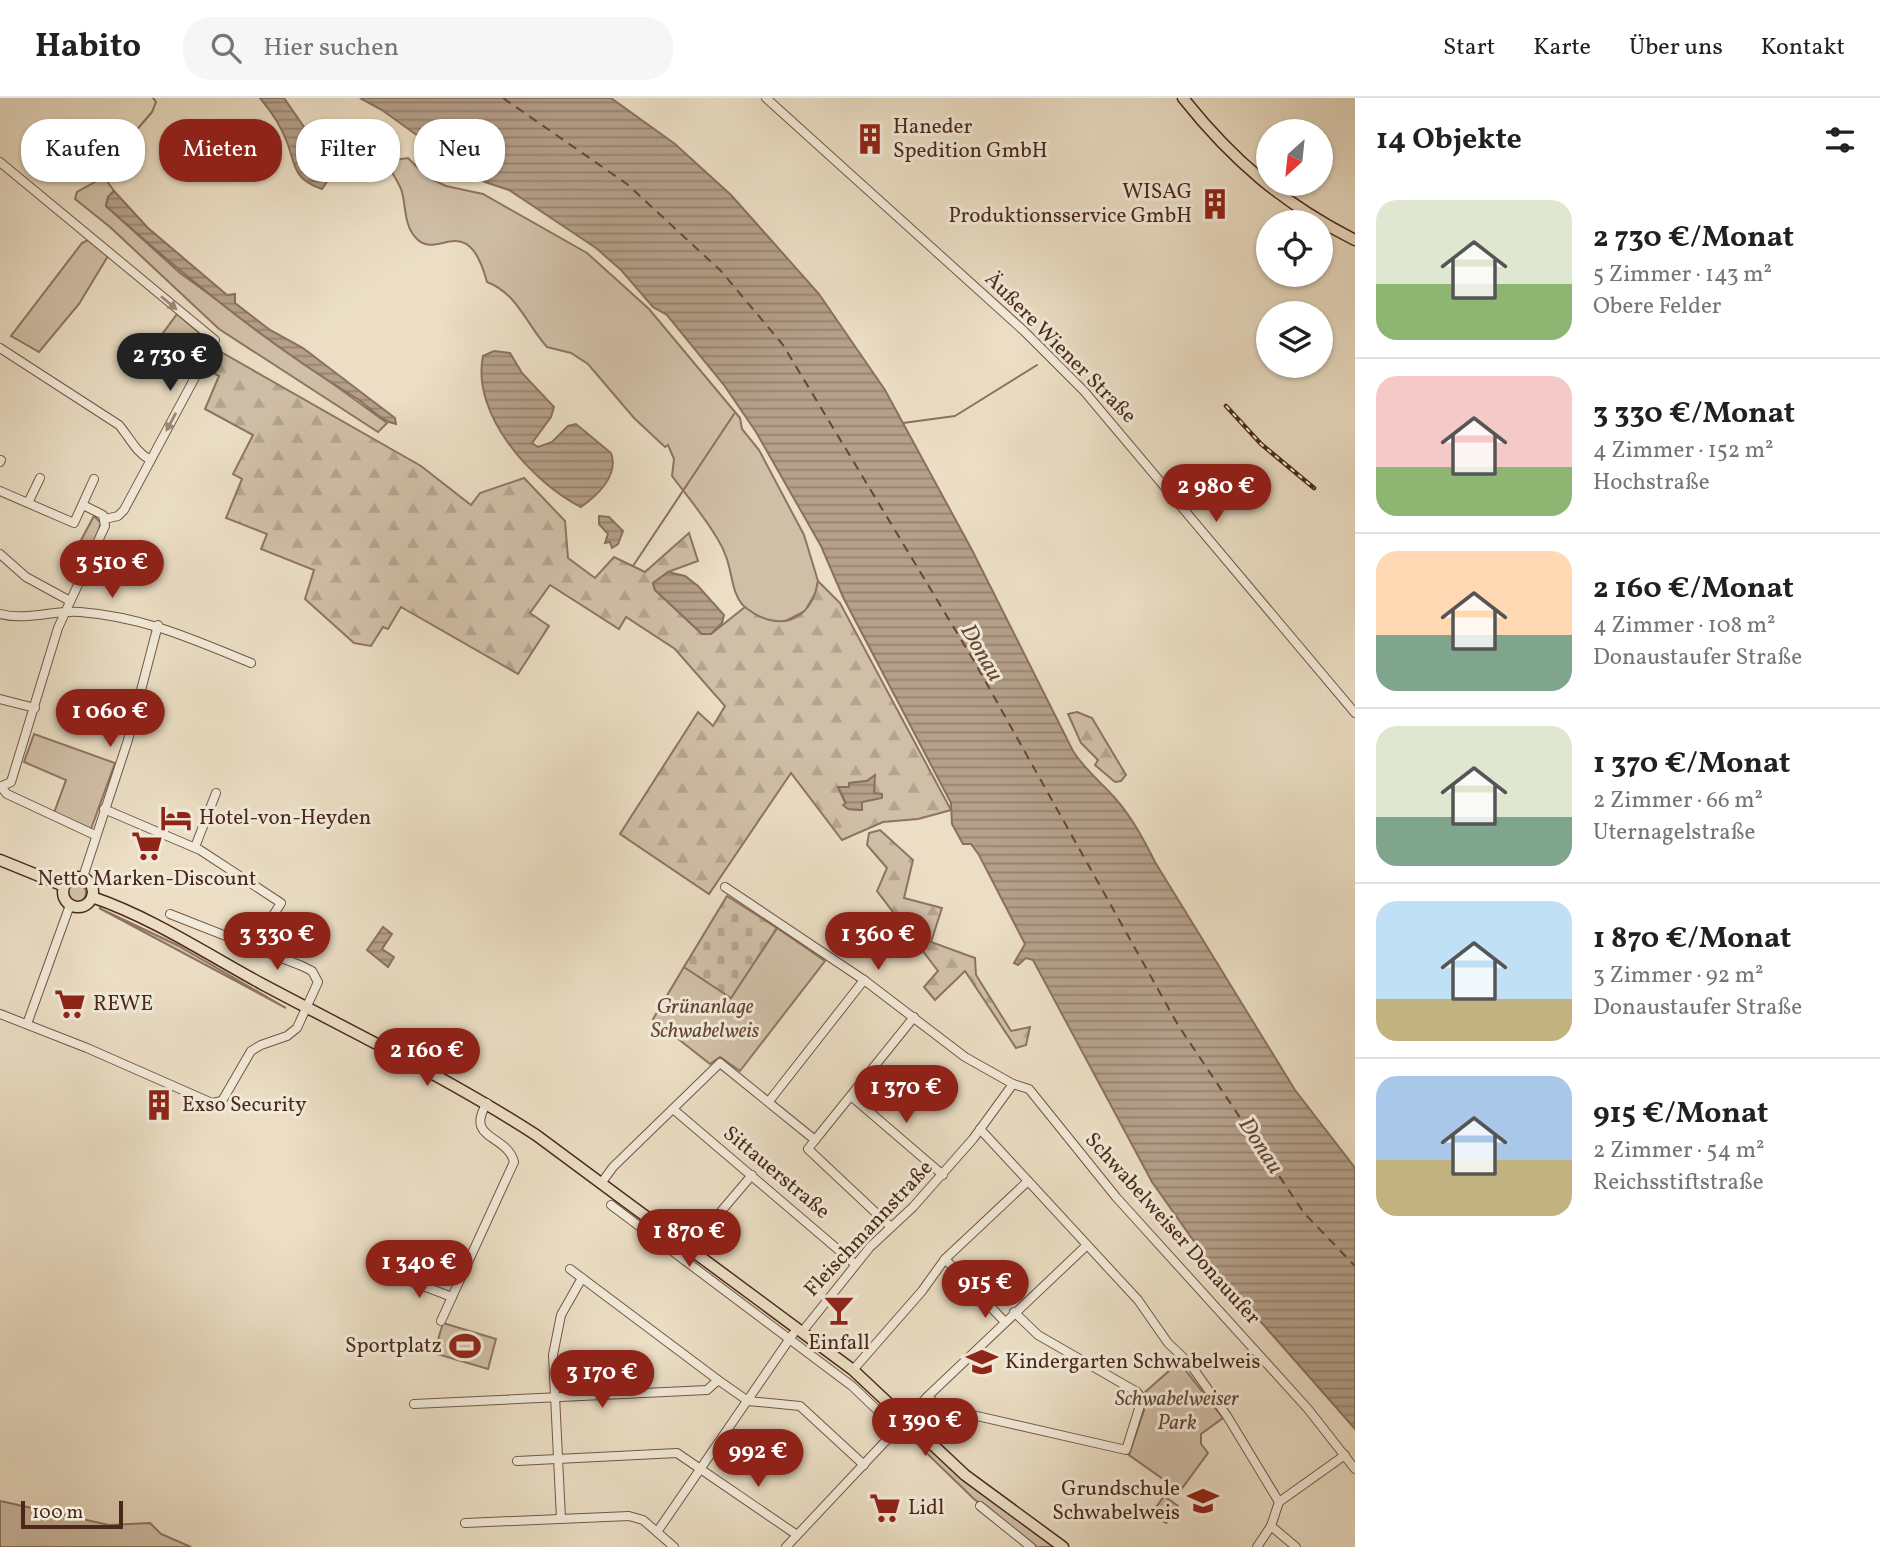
<!DOCTYPE html>
<html lang="de">
<meta charset="utf-8">
<style>
:root{--surface:#fff;--page:#f6f6f6;--text:#202124;--muted:#757577;--line:#e0e0e0;--accent:#8f2418}
body{margin:0;font-family:Vollkorn,serif;background:var(--page);color:var(--text);height:100vh;display:flex;flex-direction:column;font-size:26px;white-space:nowrap}
*{box-sizing:border-box;margin:0}
p{font-size:23px;color:var(--muted)}
.icon{flex:none;width:38px;height:38px;fill:none;stroke:currentColor;stroke-width:2;stroke-linecap:round;stroke-linejoin:round}
.map{position:relative;flex:1;overflow:hidden}
.details{display:flex;flex-direction:column;background:var(--surface);width:525px}
.details>*{flex:none}
.hud{position:absolute;left:21px;top:21px;width:665px;height:63px;display:flex;gap:14px}
.needle{width:46px;rotate:207deg}
.controls{position:absolute;left:1256px;top:21px;display:grid;gap:14px}
.controls a{display:grid;place-items:center;width:77px;height:77px;border-radius:50%;background:var(--surface);box-shadow:0 2px 5px #0004;font-size:35px}
.scale{position:absolute;left:21px;bottom:18px;width:102px;box-sizing:border-box;padding-left:7px;border:4px solid #4b281a;border-top:0;font-size:19px;line-height:24px;white-space:nowrap;color:#4b281a;-webkit-text-stroke:5px #f2ead9;paint-order:stroke}
.price{position:absolute;translate:-50% -60px;padding:0 16px;border-radius:24px;background:var(--accent);color:#fff;font-size:23px;line-height:46px;filter:drop-shadow(0 2px 4px #0008)}
.price::after{content:'';position:absolute;left:50%;top:42px;width:21px;height:16px;margin-left:-10px;background:inherit;clip-path:polygon(0 0,100% 0,50% 100%)}
.price.on{background:#222;color:#fff}
ul{padding:0;list-style:none}
li{display:flex;align-items:center;gap:21px;height:175px;padding:0 21px}
li+li{border-top:2px solid var(--line)}
li span{display:grid;place-items:center;flex:none;width:196px;height:140px;border-radius:21px;color:#555}
li>.icon{margin-inline-start:auto}
span .icon{width:84px;height:84px;fill:#fffc;stroke-width:1}
li b{font-size:30px}
h2{display:flex;justify-content:space-between;align-items:center;height:84px;padding:0 21px;font-size:30px}
.chip{padding:0 24px;border-radius:28px;background:var(--surface);box-shadow:0 2px 5px #0004;font-size:24px;line-height:63px}
.chip.on{background:var(--accent);color:#fff}
header{display:flex;align-items:center;gap:42px;box-sizing:border-box;height:98px;padding:0 35px;background:var(--surface);border-bottom:2px solid var(--line)}
header strong{font-size:33px}
nav{display:flex;gap:38px;margin-inline-start:auto;font-size:24px}
.search{width:490px;height:63px;background:var(--page);display:flex;align-items:center;gap:18px;box-sizing:border-box;padding:0 24px;border-radius:28px;color:var(--muted);font-size:26px}
main{display:flex;flex:1;min-height:0}
.map>svg:first-child{display:block}
.green{fill:#d0bfa7;stroke:#8e7460;stroke-width:2}
.forest{fill:url(#forest-firs);stroke:#8e7460;stroke-width:2;fill-rule:evenodd}
.cemetery{fill:url(#cemetery-stones);stroke:#8e7460;stroke-width:2}
.water{fill:url(#water-rules);stroke:#8b705d;stroke-width:2}
.lines{fill:none;stroke-linecap:round;stroke-linejoin:round}
.stream{stroke:#8b705d;stroke-width:2}
.ferry{stroke:#664636;stroke-width:2;stroke-dasharray:9 7;stroke-linecap:butt}
.minor-casing{stroke:#735644;stroke-width:10}
.major-casing{stroke:#4b281a;stroke-width:13}
.minor{stroke:#f2ead9;stroke-width:8}
.major{stroke:#ebdec4;stroke-width:10}
.rail-casing{stroke:#4b281a;stroke-width:4.5}
.rail{stroke:#f2ead9;stroke-width:2;stroke-dasharray:5;stroke-linecap:butt}
.oneway{fill:#9e897a}
.labels{text-anchor:middle;dominant-baseline:central;stroke-width:6;stroke-linejoin:round;paint-order:stroke}
.poi-label{font-size:21px;fill:#4b281a;stroke:#f2ead9;text-anchor:start}
.street-label{font-size:21px;fill:#4b281a;stroke:#f2ead9}
.park-label{font-size:21px;font-style:italic;fill:#664636;stroke:#f2ead9}
.water-label{font-size:23px;font-style:italic;fill:#664636;stroke:#f2ead9}
</style>
<header>
<strong>Habito</strong>
<div class="search"><svg class="icon" aria-label="search" viewBox="0 0 24 24"><circle cx="10" cy="10" r="6"/><path d="M15 15l6 6"/></svg>Hier suchen</div>
<nav><a>Start</a><a>Karte</a><a>Über uns</a><a>Kontakt</a></nav>
</header>
<main>
<div class="map">
<svg width="1355" height="1449" viewBox="0 0 1355 1449">
<defs>
<pattern id="forest-firs" width="22" height="20" patternUnits="userSpaceOnUse" patternTransform="scale(1.75)"><rect width="22" height="20" fill="#d0bfa7"/><path d="M5 1l3.5 6h-7zM16 11l3.5 6h-7z" fill="#b4a48f"/></pattern>
<pattern id="cemetery-stones" width="16" height="16" patternUnits="userSpaceOnUse" patternTransform="scale(1.75)"><rect width="16" height="16" fill="#d0bfa7"/><path d="M2 7V4a2 2 0 0 1 4 0v3zM10 15v-3a2 2 0 0 1 4 0v3z" fill="#b4a48f"/></pattern>
<pattern id="water-rules" width="6" height="5" patternUnits="userSpaceOnUse" patternTransform="scale(1.75)"><rect width="6" height="5" fill="#b5a08a"/><path d="M0 2.5h6" fill="none" stroke="#958270"/></pattern>
</defs>
<rect width="100%" height="100%" fill="#ebdec4"/>
<filter id="stains"><feTurbulence type="fractalNoise" baseFrequency=".00286" numOctaves="4"/><feColorMatrix values="0 0 0 0 .2 0 0 0 0 .09 0 0 0 0 .02 0 0 0 .5 -.17"/></filter>
<radialGradient id="worn" r=".72"><stop offset=".6" stop-color="#630" stop-opacity="0"/><stop offset="1" stop-color="#630" stop-opacity=".3"/></radialGradient>
<!-- green -->
<g class="green">
<path d="M408 60 427 79 446 88 483 96 587 155 649 211 740 320 742 331 759 352 804 437 818 483 816 494 805 513 780 526C717 510 743 480 717 440 704 418 687 398 672 378L674 361 668 347 665 349 634 320 588 266 571 255 547 249C526 226 518 196 487 184 467 110 438 164 416 140 404 127 406 109 402 94 400 87 395 80 392 74L395 62Z"/>
<path d="M104 79 114 93 108 99 106 108 180 175 387 325 378 334 219 231 110 129 75 101 77 94Z"/>
<path d="M88 142 108 158 79 206 39 254 11 238 82 145Z"/>
<path d="M177 216 209 243 203 253 179 243 155 264 144 261Z"/>
<path d="M94 418 101 425 92 450 80 444Z"/>
<path d="M34 636 115 665 91 731 54 715 66 682 24 664Z"/>
<circle cx="76" cy="795" r="10"/>
<path d="M99 810 177 847 286 910Z"/>
<path d="M777 830 825 863 740 973 720 959 710 966 653 921 684 869 731 899Z"/>
<path d="M443 1225 496 1241 488 1271 434 1255Z"/>
<path d="M1179 1264 1223 1320 1201 1336V1346L1208 1355 1180 1393 1129 1357 1144 1312 1143 1296Z"/>
<path d="M917 1339 966 1384 1055 1449H1037L1030 1444 974 1401 914 1343Z"/>
<path d="M1164 1398 1178 1408 1166 1425 1152 1415Z"/>
<path d="M0 1403 109 1427 150 1425 161 1436 191 1449H0Z"/>
</g>
<!-- forest -->
<g class="forest">
<path d="M214 250 421 368 471 407 480 395 524 380 565 423 568 460 595 480 614 459 645 474 689 435 698 463 668 474 653 486 655 492 702 536H711L745 509C777 535 811 525 818 483L840 505 951 712 918 721 883 724 842 742 791 675 709 796 620 736 698 614 713 628 725 608 675 551 626 519 619 531 550 487 530 515 549 528 518 576 401 509 388 531 383 529 371 548 354 545 305 501 314 472 261 451 267 436 226 420 242 381 233 376 253 337 205 311 219 278 204 270ZM874 678V695L879 700 862 704 861 712 848 711 838 689H850L849 685 867 683Z"/>
<path d="M1077 614 1092 620 1126 677 1121 683 1115 684 1095 667 1098 662 1081 645 1068 616Z"/>
<path d="M880 732 913 762 904 800 942 810 931 844 975 860 976 877 1011 933 1030 929 1026 947 1016 950 965 873 935 902 924 889 938 873 877 793 887 770 867 747 869 735Z"/>
</g>
<!-- cemetery -->
<path class="cemetery" d="M727 798 777 830 731 900 684 869Z"/>
<!-- water -->
<g class="water">
<path d="M260 0H284L326 61 330 79 322 91C293 81 296 69 287 44 281 28 271 13 260 0Z"/>
<path d="M360 0H611L675 46 731 97 819 196 885 292 972 452 1073 653C1085 672 1100 683 1114 699 1132 719 1144 742 1155 764L1295 992 1355 1070V1331L1210 1166 1152 1084 1033 862 1026 860 1018 867 1014 865 1025 846 979 757 971 746H963L952 726 951 705 843 499 821 448 756 334 724 287 667 217 653 209 621 172 596 150 509 92 485 84 461 69 382 12Z"/>
<path d="M114 93 148 130 227 197 235 196V205L270 232 303 250 395 320 396 326C380 323 370 309 356 300 266 245 185 179 106 108L108 99Z"/>
<path d="M494 253 510 255 522 275 554 309 551 319 532 345 538 349 552 344 568 328 576 326 611 355C619 377 598 397 581 409 532 384 471 317 483 258Z"/>
<path d="M599 418 609 419 623 433 618 446 612 450 610 444 605 445 608 436 599 426Z"/>
<path d="M668 474 685 478 698 488 724 517 722 525 711 536H702L655 492 653 485Z"/>
<path d="M875 677 874 695 882 696V700L862 704V712L848 711 843 707 846 705 838 689H849V685L867 683Z"/>
<path d="M383 829 392 836 382 851 394 859 388 869 367 852Z"/>
</g>
<g class="lines">
<!-- stream -->
<g class="stream">
<path d="M63 82C97 75 130 41 152 14L156 4 153 0"/>
<path d="M903 325 955 318 1037 267"/>
<path d="M633 468 734 316"/>
</g>
<!-- ferry -->
<path class="ferry" d="M503 0 627 86 721 173 783 247 974 563 1178 927 1304 1115 1355 1168"/>
<defs>
<g id="minor">
<path d="M766 0 1024 233 1084 293 1355 615"/>
<path d="M0 64 215 242 124 412 118 418 105 421"/>
<path d="M0 250 119 327C130 340 135 353 150 362"/>
<path d="M0 364 1 362"/>
<path d="M0 393 74 425 94 381"/>
<path d="M28 405 40 380"/>
<path d="M0 456 26 479 70 503"/>
<path d="M0 516C28 523 53 512 80 514 144 519 192 541 251 565"/>
<path d="M0 601 35 610"/>
<path d="M0 688 7 696 95 737"/>
<path d="M0 689 11 684 58 530 105 428 103 417 83 407"/>
<path d="M104 711 200 752 281 805 253 849"/>
<path d="M195 749 216 695"/>
<path d="M83 779 128 642 158 527"/>
<path d="M725 789 864 882 965 959 1013 986 1029 991 1116 1099 1308 1311 1355 1371"/>
<path d="M0 916 87 950 212 1005 222 1003 251 953 261 947 287 938 297 930 318 884 312 873 302 868 170 816"/>
<path d="M27 926 70 807"/>
<path d="M851 998 943 1077"/>
<path d="M770 1002 864 882"/>
<path d="M673 1011 855 1166"/>
<path d="M980 1031 1138 1202 1168 1245 1190 1266 1227 1318 1279 1404"/>
<path d="M815 1042 914 919"/>
<path d="M602 1084 613 1069 720 965 815 1042 808 1051 891 1129"/>
<path d="M611 1107 852 1288 898 1332"/>
<path d="M689 1151 752 1077"/>
<path d="M945 1161 1004 1223"/>
<path d="M570 1171 718 1282"/>
<path d="M397 1178 452 1199"/>
<path d="M441 1223 514 1064C507 1036 464 1042 487 1005"/>
<path d="M802 1234 870 1149 913 1109 973 1041 1013 986"/>
<path d="M853 1272 922 1193 945 1161 1028 1083"/>
<path d="M927 1299 942 1310 1126 1352 1142 1301 1137 1294 1038 1237 1014 1214"/>
<path d="M414 1306 707 1292 718 1282 748 1303 800 1308 864 1367"/>
<path d="M517 1363 677 1355 797 1437"/>
<path d="M980 1408 1031 1449"/>
<path d="M561 1421 553 1257 561 1217 582 1180"/>
<path d="M465 1425 629 1418 643 1422 657 1434"/>
<path d="M1271 1428 1296 1449"/>
<path d="M674 1449 657 1434 793 1236"/>
<path d="M786 1449 927 1299 1086 1148"/>
<path d="M1257 1449 1271 1428 1279 1404 1345 1357"/>
</g>
<g id="major">
<path d="M1183 0C1233 63 1284 106 1355 142"/>
<path d="M0 762 64 788"/>
<circle cx="78" cy="794" r="15"/>
<path d="M92 799C151 819 207 856 262 886 354 935 448 980 536 1037L853 1272 965 1377 1063 1449"/>
</g>
</defs>
<!-- minor casing -->
<use href="#minor" class="minor-casing"/>
<!-- major casing -->
<use href="#major" class="major-casing"/>
<!-- minor -->
<use href="#minor" class="minor"/>
<!-- major -->
<use href="#major" class="major"/>
<defs>
<path id="rail" d="M1226 308 1261 346 1314 390"/>
</defs>
<!-- rail casing -->
<use href="#rail" class="rail-casing"/>
<!-- rail -->
<use href="#rail" class="rail"/>
</g>
<!-- one-way arrows -->
<defs><path id="oneway-solid" d="M-6-.8H1V-3.2L6.5 0L1 3.2V.8H-6Z" transform="scale(1.75)"/></defs>
<g class="oneway">
<use href="#oneway-solid" transform="translate(169 205) rotate(40)"/>
<use href="#oneway-solid" transform="translate(171 324) rotate(118)"/>
</g>
<!-- icons -->
<defs>
<symbol id="building-bare" viewBox="-9 -9 18 18"><path d="M-4-6H4V6H1V3H-1V6H-4ZM-2.5-4.3h1.7v1.8h-1.7ZM.8-4.3h1.7v1.8H.8ZM-2.5-1h1.7V.8h-1.7ZM.8-1h1.7V.8H.8Z" fill="#8f2418" stroke="#f2ead9" stroke-width="2.5" paint-order="stroke"/></symbol>
<symbol id="hotel-bare" viewBox="-9 -9 18 18"><path d="M-6-4.5h1.5V1H6V5H4.5V3h-9V5H-6ZM-4 0a1.8 1.8 0 1 1 3.6 0ZM.5 0V-2.5h3Q6-2.5 6 0Z" fill="#8f2418" stroke="#f2ead9" stroke-width="2.5" paint-order="stroke"/></symbol>
<symbol id="supermarket-bare" viewBox="-9 -9 18 18"><path d="M-6-5.5h2.5l.6 2H6L4.5 2H-2.5L-4.4-4H-6ZM-1.5 3.2a1.3 1.3 0 1 0 .1 0ZM3 3.2a1.3 1.3 0 1 0 .1 0Z" fill="#8f2418" stroke="#f2ead9" stroke-width="2.5" paint-order="stroke"/></symbol>
<symbol id="bar-bare" viewBox="-9 -9 18 18"><path d="M-6-5H6L.8 .8V4.5H3.5V6h-7V4.5H-.8V.8Z" fill="#8f2418" stroke="#f2ead9" stroke-width="2.5" paint-order="stroke"/></symbol>
<symbol id="stadium-bare" viewBox="-9 -9 18 18"><path d="M0-5a6.5 5 0 1 0 0 10a6.5 5 0 1 0 0-10ZM-3.5-1.8h7v3.6h-7Z" fill="#8f2418" stroke="#f2ead9" stroke-width="2.5" paint-order="stroke"/></symbol>
<symbol id="school-bare" viewBox="-9 -9 18 18"><path d="M0-5L7-2L0 1L-7-2ZM-4 1L0 2.5L4 1V4Q0 6-4 4Z" fill="#8f2418" stroke="#f2ead9" stroke-width="2.5" paint-order="stroke"/></symbol>
</defs>
<g fill-rule="evenodd">
<use href="#building-bare" x="848" y="19" width="44" height="44"/>
<use href="#building-bare" x="1193" y="84" width="44" height="44"/>
<use href="#hotel-bare" x="154" y="698" width="44" height="44"/>
<use href="#supermarket-bare" x="125" y="726" width="44" height="44"/>
<use href="#supermarket-bare" x="48" y="884" width="44" height="44"/>
<use href="#building-bare" x="137" y="985" width="44" height="44"/>
<use href="#bar-bare" x="817" y="1190" width="44" height="44"/>
<use href="#stadium-bare" x="443" y="1226" width="44" height="44"/>
<use href="#school-bare" x="960" y="1242" width="44" height="44"/>
<use href="#school-bare" x="1181" y="1381" width="44" height="44"/>
<use href="#supermarket-bare" x="863" y="1388" width="44" height="44"/>
</g>
<g class="labels">
<!-- poi labels -->
<g class="poi-label">
<text x="893" y="29">Haneder<tspan x="893" dy="24">Spedition GmbH</tspan></text>
<text x="1192" y="94" text-anchor="end">WISAG<tspan x="1192" dy="24">Produktionsservice GmbH</tspan></text>
<text x="199" y="720">Hotel-von-Heyden</text>
<text x="147" y="781" text-anchor="middle">Netto Marken-Discount</text>
<text x="93" y="906">REWE</text>
<text x="182" y="1007">Exso Security</text>
<text x="839" y="1245" text-anchor="middle">Einfall</text>
<text x="442" y="1248" text-anchor="end">Sportplatz</text>
<text x="1005" y="1264">Kindergarten Schwabelweis</text>
<text x="1180" y="1391" text-anchor="end">Grundschule<tspan x="1180" dy="24">Schwabelweis</tspan></text>
<text x="908" y="1410">Lidl</text>
</g>
<!-- street labels -->
<g class="street-label">
<text transform="translate(1060 250) rotate(45)">Äußere Wiener Straße</text>
<text transform="translate(776 1075) rotate(40)">Sittauerstraße</text>
<text transform="translate(869 1131) rotate(-47)">Fleischmannstraße</text>
<text transform="translate(1172 1131) rotate(48)">Schwabelweiser Donauufer</text>
</g>
<!-- park labels -->
<g class="park-label">
<text x="705" y="909">Grünanlage<tspan x="705" dy="24">Schwabelweis</tspan></text>
<text x="1177" y="1301">Schwabelweiser<tspan x="1177" dy="24">Park</tspan></text>
</g>
<!-- water labels -->
<g class="water-label">
<text transform="translate(981 555) rotate(60)">Donau</text>
<text transform="translate(1260 1048) rotate(57)">Donau</text>
</g>
</g>
<rect width="100%" height="100%" filter="url(#stains)"/>
<rect width="100%" height="100%" fill="url(#worn)"/>
</svg>
<div class="controls">
<a><svg class="needle" viewBox="-14 -14 28 28"><path d="M0-13l5 13h-10z" fill="#e53935"/><path d="M0 13l5-13h-10z" fill="#757577"/></svg></a>
<a><svg class="icon" aria-label="locate" viewBox="0 0 24 24"><circle cx="12" cy="12" r="6"/><path d="M12 2v4M12 18v4M2 12h4M18 12h4"/></svg></a>
<a><svg class="icon" aria-label="layers" viewBox="0 0 24 24"><path d="M12 4l9 5-9 5-9-5zM3 14l9 5 9-5"/></svg></a>
</div>
<div class="scale">100 m</div>
<b class="price on" style="left:170px;top:295px">2 730 €</b>
<b class="price" style="left:1216px;top:426px">2 980 €</b>
<b class="price" style="left:112px;top:502px">3 510 €</b>
<b class="price" style="left:110px;top:651px">1 060 €</b>
<b class="price" style="left:277px;top:874px">3 330 €</b>
<b class="price" style="left:878px;top:874px">1 360 €</b>
<b class="price" style="left:427px;top:990px">2 160 €</b>
<b class="price" style="left:906px;top:1027px">1 370 €</b>
<b class="price" style="left:689px;top:1171px">1 870 €</b>
<b class="price" style="left:419px;top:1202px">1 340 €</b>
<b class="price" style="left:985px;top:1222px">915 €</b>
<b class="price" style="left:602px;top:1312px">3 170 €</b>
<b class="price" style="left:925px;top:1360px">1 390 €</b>
<b class="price" style="left:758px;top:1391px">992 €</b>
<div class="hud">
<a class="chip">Kaufen</a>
<a class="chip on">Mieten</a>
<a class="chip">Filter</a>
<a class="chip">Neu</a>
</div>
</div>
<section class="details">
<h2>14 Objekte<svg class="icon" aria-label="filters" viewBox="0 0 24 24"><path d="M4 7h16M4 17h16"/><circle cx="9" cy="7" r="2"/><circle cx="15" cy="17" r="2"/></svg></h2>
<ul>
<li><span style="background:linear-gradient(#dfe7d0 60%,#8fb573 0)"><svg class="icon" aria-label="home" viewBox="0 0 24 24"><path d="M3 11l9-7 9 7M6 9v11h12V9"/></svg></span><div><b>2 730 €/Monat</b><p>5 Zimmer · 143 m²</p><p>Obere Felder</p></div></li>
<li><span style="background:linear-gradient(#f6c9c9 65%,#8fb573 0)"><svg class="icon" aria-label="home" viewBox="0 0 24 24"><path d="M3 11l9-7 9 7M6 9v11h12V9"/></svg></span><div><b>3 330 €/Monat</b><p>4 Zimmer · 152 m²</p><p>Hochstraße</p></div></li>
<li><span style="background:linear-gradient(#ffd9b3 60%,#7fa58c 0)"><svg class="icon" aria-label="home" viewBox="0 0 24 24"><path d="M3 11l9-7 9 7M6 9v11h12V9"/></svg></span><div><b>2 160 €/Monat</b><p>4 Zimmer · 108 m²</p><p>Donaustaufer Straße</p></div></li>
<li><span style="background:linear-gradient(#dfe7d0 65%,#7fa58c 0)"><svg class="icon" aria-label="home" viewBox="0 0 24 24"><path d="M3 11l9-7 9 7M6 9v11h12V9"/></svg></span><div><b>1 370 €/Monat</b><p>2 Zimmer · 66 m²</p><p>Uternagelstraße</p></div></li>
<li><span style="background:linear-gradient(#bfe0f5 70%,#c2b280 0)"><svg class="icon" aria-label="home" viewBox="0 0 24 24"><path d="M3 11l9-7 9 7M6 9v11h12V9"/></svg></span><div><b>1 870 €/Monat</b><p>3 Zimmer · 92 m²</p><p>Donaustaufer Straße</p></div></li>
<li><span style="background:linear-gradient(#a9c7e8 60%,#c2b280 0)"><svg class="icon" aria-label="home" viewBox="0 0 24 24"><path d="M3 11l9-7 9 7M6 9v11h12V9"/></svg></span><div><b>915 €/Monat</b><p>2 Zimmer · 54 m²</p><p>Reichsstiftstraße</p></div></li>
</ul>
</section>
</main>
